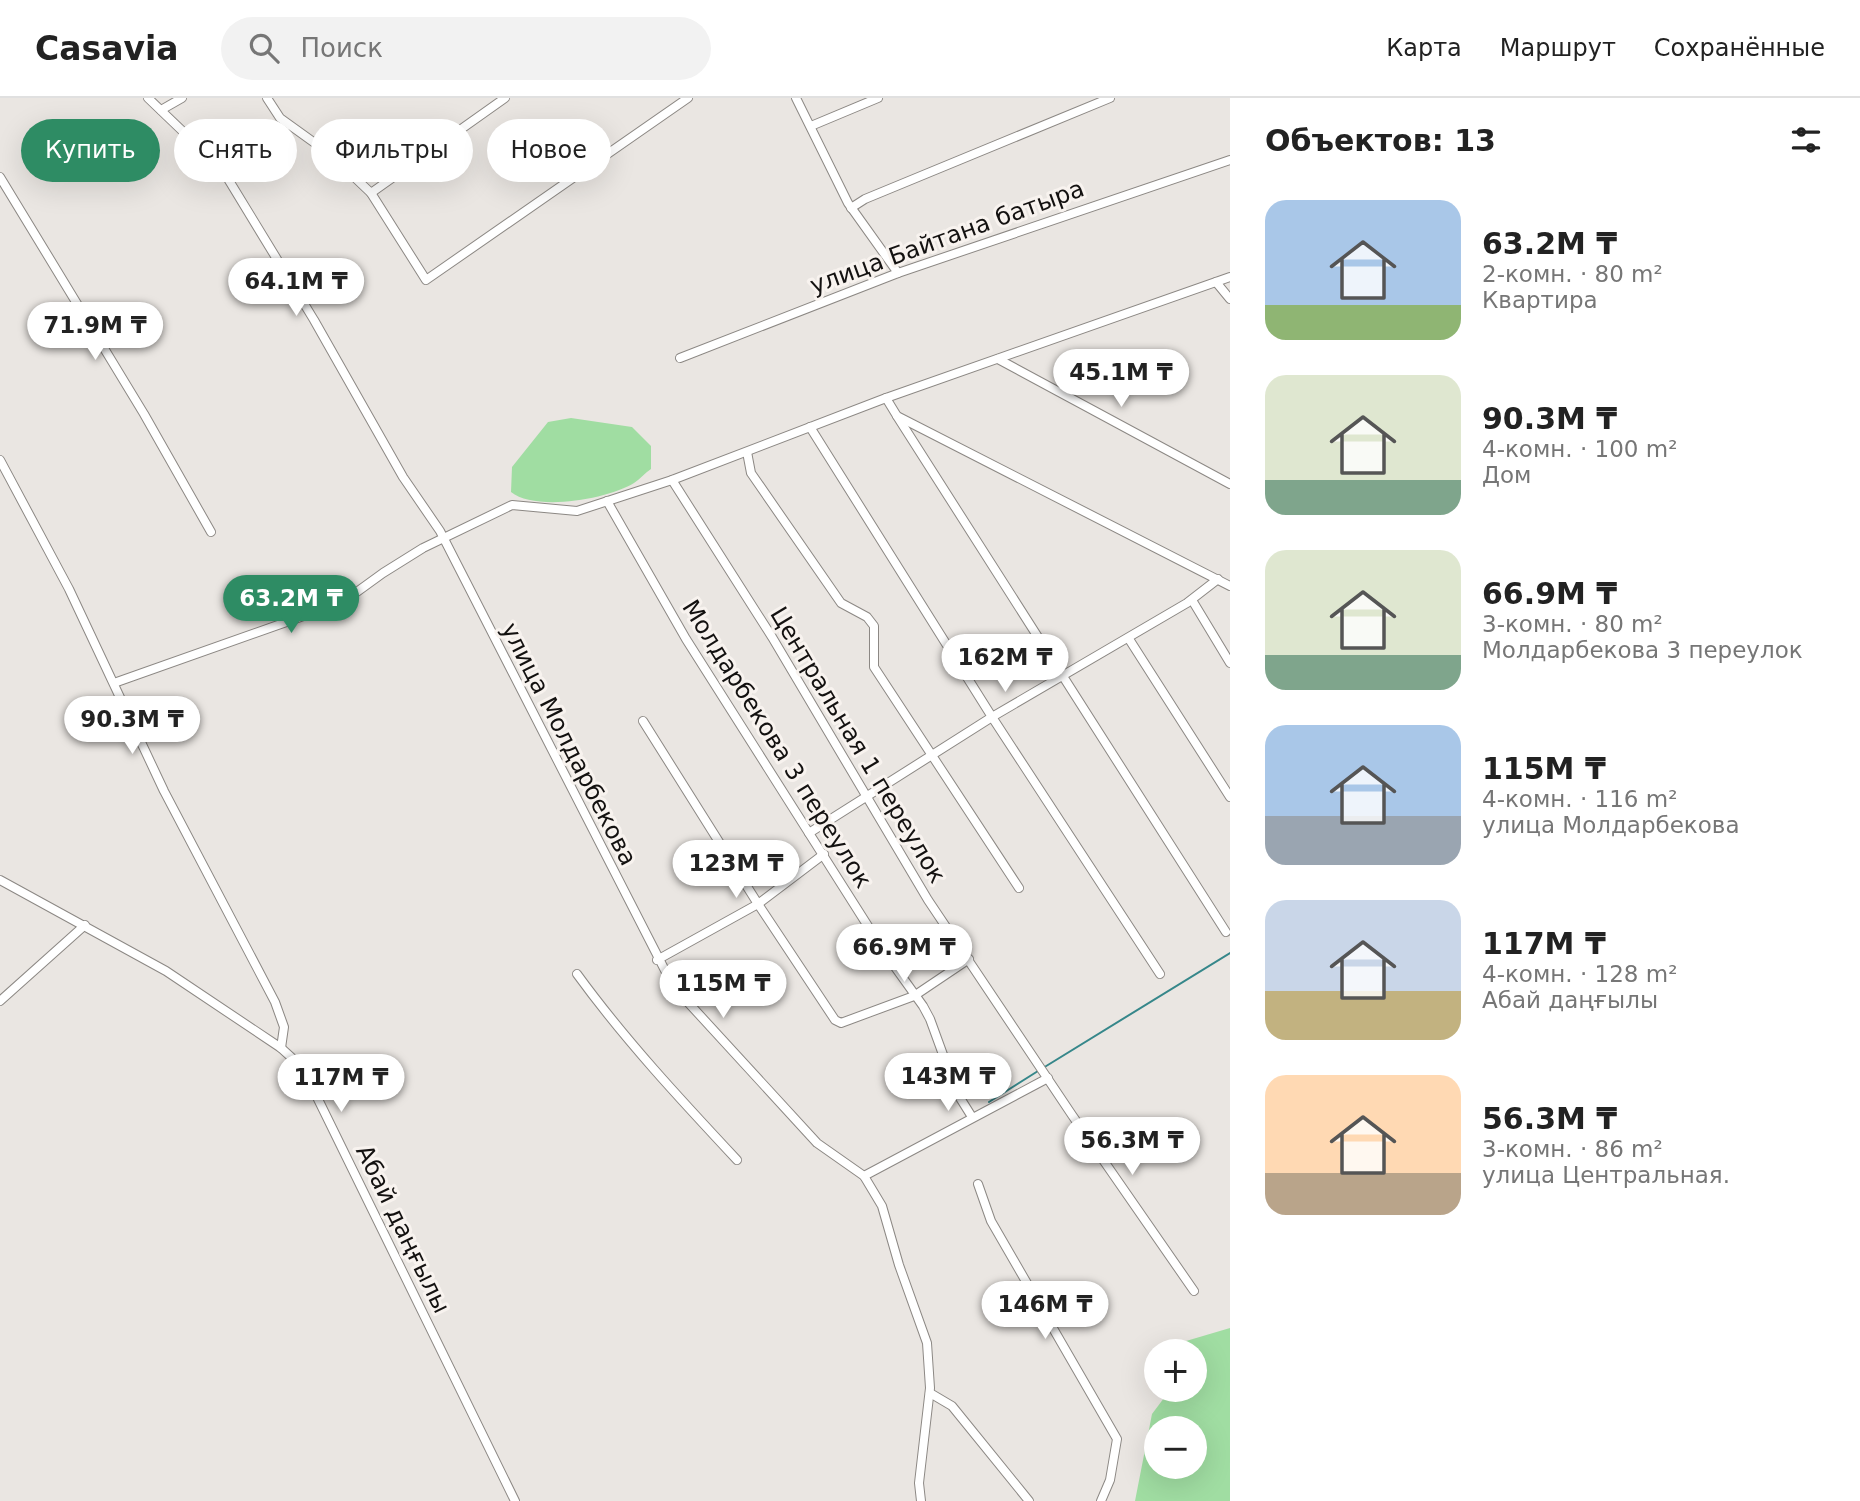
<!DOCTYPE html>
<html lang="ru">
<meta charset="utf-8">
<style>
:root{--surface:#fff;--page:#f2f2f2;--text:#222;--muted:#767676;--line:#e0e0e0;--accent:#2e8c64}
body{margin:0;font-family:"DejaVu Sans",sans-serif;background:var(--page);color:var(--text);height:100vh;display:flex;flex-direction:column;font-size:26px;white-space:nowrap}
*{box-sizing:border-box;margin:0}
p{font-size:23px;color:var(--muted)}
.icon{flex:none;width:38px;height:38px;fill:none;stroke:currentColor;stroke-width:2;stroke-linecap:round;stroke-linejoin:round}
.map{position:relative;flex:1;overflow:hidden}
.details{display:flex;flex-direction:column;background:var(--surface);width:630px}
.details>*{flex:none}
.banner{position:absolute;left:21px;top:21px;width:665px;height:63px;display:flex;gap:14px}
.controls{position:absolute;left:1144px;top:1241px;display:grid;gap:14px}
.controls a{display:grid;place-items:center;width:63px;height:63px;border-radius:50%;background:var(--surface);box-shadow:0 7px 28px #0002;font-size:35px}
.price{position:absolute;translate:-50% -60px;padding:0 16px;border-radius:24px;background:#fff;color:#222;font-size:23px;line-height:46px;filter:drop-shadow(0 2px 4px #0008)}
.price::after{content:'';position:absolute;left:50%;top:42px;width:21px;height:16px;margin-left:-10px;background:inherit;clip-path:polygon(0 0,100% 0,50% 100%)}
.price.on{background:var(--accent);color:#fff}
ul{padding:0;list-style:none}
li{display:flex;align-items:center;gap:21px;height:175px;padding:0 35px}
li span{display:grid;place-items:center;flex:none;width:196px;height:140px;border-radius:21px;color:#555}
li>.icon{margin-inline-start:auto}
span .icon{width:84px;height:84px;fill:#fffc;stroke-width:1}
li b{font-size:30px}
h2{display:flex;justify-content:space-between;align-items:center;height:84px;padding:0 35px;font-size:30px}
.pill{padding:0 24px;border-radius:32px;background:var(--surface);box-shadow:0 7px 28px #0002;font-size:24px;line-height:63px}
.pill.on{background:var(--accent);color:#fff}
header{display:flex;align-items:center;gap:42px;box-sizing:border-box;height:98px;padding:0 35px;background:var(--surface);border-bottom:2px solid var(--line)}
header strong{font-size:33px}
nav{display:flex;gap:38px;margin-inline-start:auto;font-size:24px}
.search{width:490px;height:63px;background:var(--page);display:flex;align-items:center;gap:18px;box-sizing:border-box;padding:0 24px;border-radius:38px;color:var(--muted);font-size:26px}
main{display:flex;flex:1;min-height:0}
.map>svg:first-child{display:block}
.green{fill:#a0dda2;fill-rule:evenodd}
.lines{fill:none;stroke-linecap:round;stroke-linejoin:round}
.stream{stroke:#36878a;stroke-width:2}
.minor-casing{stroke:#8c8884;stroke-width:10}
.minor{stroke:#fff;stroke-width:8}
.labels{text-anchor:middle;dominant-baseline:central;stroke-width:6;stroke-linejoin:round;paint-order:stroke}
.street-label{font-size:24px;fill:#131110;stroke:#f8f3ef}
</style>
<header>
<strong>Casavia</strong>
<div class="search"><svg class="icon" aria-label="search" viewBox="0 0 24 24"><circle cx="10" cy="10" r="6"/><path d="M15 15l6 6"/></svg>Поиск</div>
<nav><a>Карта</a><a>Маршрут</a><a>Сохранённые</a></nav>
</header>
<main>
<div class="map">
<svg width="1230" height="1403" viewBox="0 0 1230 1403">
<rect width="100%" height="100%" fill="#eae6e2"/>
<!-- green -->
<g class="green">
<path d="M571 320 632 329 651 348V371C645 375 640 381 634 385 608 401 536 414 511 394L512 369 548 324Z"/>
<path d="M1230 1230V1403H1135L1152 1316 1170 1292H1195V1253H1183L1186 1243ZM1157 1330H1195V1368H1157Z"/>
</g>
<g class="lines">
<!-- stream -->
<g class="stream">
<path d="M1043 970 1230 855"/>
<path d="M989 1004 1038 973"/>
</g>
<defs>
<g id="minor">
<path d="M148 0 222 71 314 222 403 379 440 433 673 888 817 1045 864 1078 882 1108 899 1167 927 1245 930 1290 919 1385 921 1403"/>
<path d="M267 0 280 20 330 56 371 95 505 0"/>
<path d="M796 0 848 105 898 175"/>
<path d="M161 12 182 0"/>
<path d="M811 28 878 0"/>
<path d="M0 79 144 316 211 434"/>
<path d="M371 95 426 182 688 0"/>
<path d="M851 110 865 101 1110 0"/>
<path d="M1216 184 1230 201"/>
<path d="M680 260 898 175 1230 62"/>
<path d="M998 261 1230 386"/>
<path d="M886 300 897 318 1230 488"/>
<path d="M897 318 1226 834"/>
<path d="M810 329 992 619 1160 876"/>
<path d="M747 354 751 375 841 505 867 519 874 528V569L1019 790"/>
<path d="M0 362 69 491 164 693 275 904 284 929 281 950"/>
<path d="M672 382 772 539 928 802 1072 1017 1194 1193"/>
<path d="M607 403 686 541 885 855 923 908 930 921 957 995 972 1019"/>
<path d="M1192 502 1230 565"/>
<path d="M1129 541 1230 699"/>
<path d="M114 585 343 504 383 475 423 450 512 407 577 413 672 382 886 300 1230 179"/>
<path d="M643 623 758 806 835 922 841 925 914 898 969 861"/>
<path d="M809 735 992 619 1187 505 1218 481"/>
<path d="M0 782 166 873 281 950 292 960 315 995 515 1403"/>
<path d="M657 862 758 806 824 756"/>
<path d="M577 876C625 942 681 1002 737 1062"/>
<path d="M0 903 85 827"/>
<path d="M864 1078 1048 980"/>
<path d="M978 1086 991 1123 1117 1341 1110 1382 1101 1403"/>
<path d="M930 1295 952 1308 1029 1403"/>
</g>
</defs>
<!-- minor casing -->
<use href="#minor" class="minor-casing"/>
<!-- minor -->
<use href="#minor" class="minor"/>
</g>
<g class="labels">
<!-- street labels -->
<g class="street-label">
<text transform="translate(947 139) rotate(-20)">улица Байтана батыра</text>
<text transform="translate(569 646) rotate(63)">улица Молдарбекова</text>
<text transform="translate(777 646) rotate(58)">Молдарбекова 3 переулок</text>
<text transform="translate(858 647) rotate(59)">Центральная 1 переулок</text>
<text transform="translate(403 1131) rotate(64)">Абай даңғылы</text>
</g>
</g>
</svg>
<div class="controls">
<a>+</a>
<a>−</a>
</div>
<b class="price" style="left:296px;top:220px">64.1M ₸</b>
<b class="price" style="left:95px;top:264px">71.9M ₸</b>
<b class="price" style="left:1121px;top:311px">45.1M ₸</b>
<b class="price on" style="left:291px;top:537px">63.2M ₸</b>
<b class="price" style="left:1005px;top:596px">162M ₸</b>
<b class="price" style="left:132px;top:658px">90.3M ₸</b>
<b class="price" style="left:736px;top:802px">123M ₸</b>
<b class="price" style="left:904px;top:886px">66.9M ₸</b>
<b class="price" style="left:723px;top:922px">115M ₸</b>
<b class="price" style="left:948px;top:1015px">143M ₸</b>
<b class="price" style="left:341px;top:1016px">117M ₸</b>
<b class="price" style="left:1132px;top:1079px">56.3M ₸</b>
<b class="price" style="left:1045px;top:1243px">146M ₸</b>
<div class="banner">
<a class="pill on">Купить</a>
<a class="pill">Снять</a>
<a class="pill">Фильтры</a>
<a class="pill">Новое</a>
</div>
</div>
<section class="details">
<h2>Объектов: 13<svg class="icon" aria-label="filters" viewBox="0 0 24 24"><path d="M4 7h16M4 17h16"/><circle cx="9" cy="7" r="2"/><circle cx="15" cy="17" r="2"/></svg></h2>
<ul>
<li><span style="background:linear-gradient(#a9c7e8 75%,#8fb573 0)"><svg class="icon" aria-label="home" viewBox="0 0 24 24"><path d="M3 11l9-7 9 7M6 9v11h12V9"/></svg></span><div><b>63.2M ₸</b><p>2-комн. · 80 m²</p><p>Квартира</p></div></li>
<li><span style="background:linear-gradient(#dfe7d0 75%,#7fa58c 0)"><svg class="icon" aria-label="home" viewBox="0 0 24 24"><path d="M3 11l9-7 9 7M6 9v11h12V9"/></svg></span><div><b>90.3M ₸</b><p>4-комн. · 100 m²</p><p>Дом</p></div></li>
<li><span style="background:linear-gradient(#dfe7d0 75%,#7fa58c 0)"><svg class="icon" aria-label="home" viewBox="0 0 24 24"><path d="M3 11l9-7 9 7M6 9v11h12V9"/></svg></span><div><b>66.9M ₸</b><p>3-комн. · 80 m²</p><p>Молдарбекова 3 переулок</p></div></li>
<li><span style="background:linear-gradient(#a9c7e8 65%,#9aa5b1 0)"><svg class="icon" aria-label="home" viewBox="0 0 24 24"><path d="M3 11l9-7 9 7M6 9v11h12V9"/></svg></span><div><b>115M ₸</b><p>4-комн. · 116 m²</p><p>улица Молдарбекова</p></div></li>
<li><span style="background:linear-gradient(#c9d6e8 65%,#c2b280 0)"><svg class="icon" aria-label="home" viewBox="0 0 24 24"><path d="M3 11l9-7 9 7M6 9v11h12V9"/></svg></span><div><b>117M ₸</b><p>4-комн. · 128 m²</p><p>Абай даңғылы</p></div></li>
<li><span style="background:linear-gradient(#ffd9b3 70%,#b9a48a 0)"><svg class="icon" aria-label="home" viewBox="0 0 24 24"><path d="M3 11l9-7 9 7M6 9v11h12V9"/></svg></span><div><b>56.3M ₸</b><p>3-комн. · 86 m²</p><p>улица Центральная.</p></div></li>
</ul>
</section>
</main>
